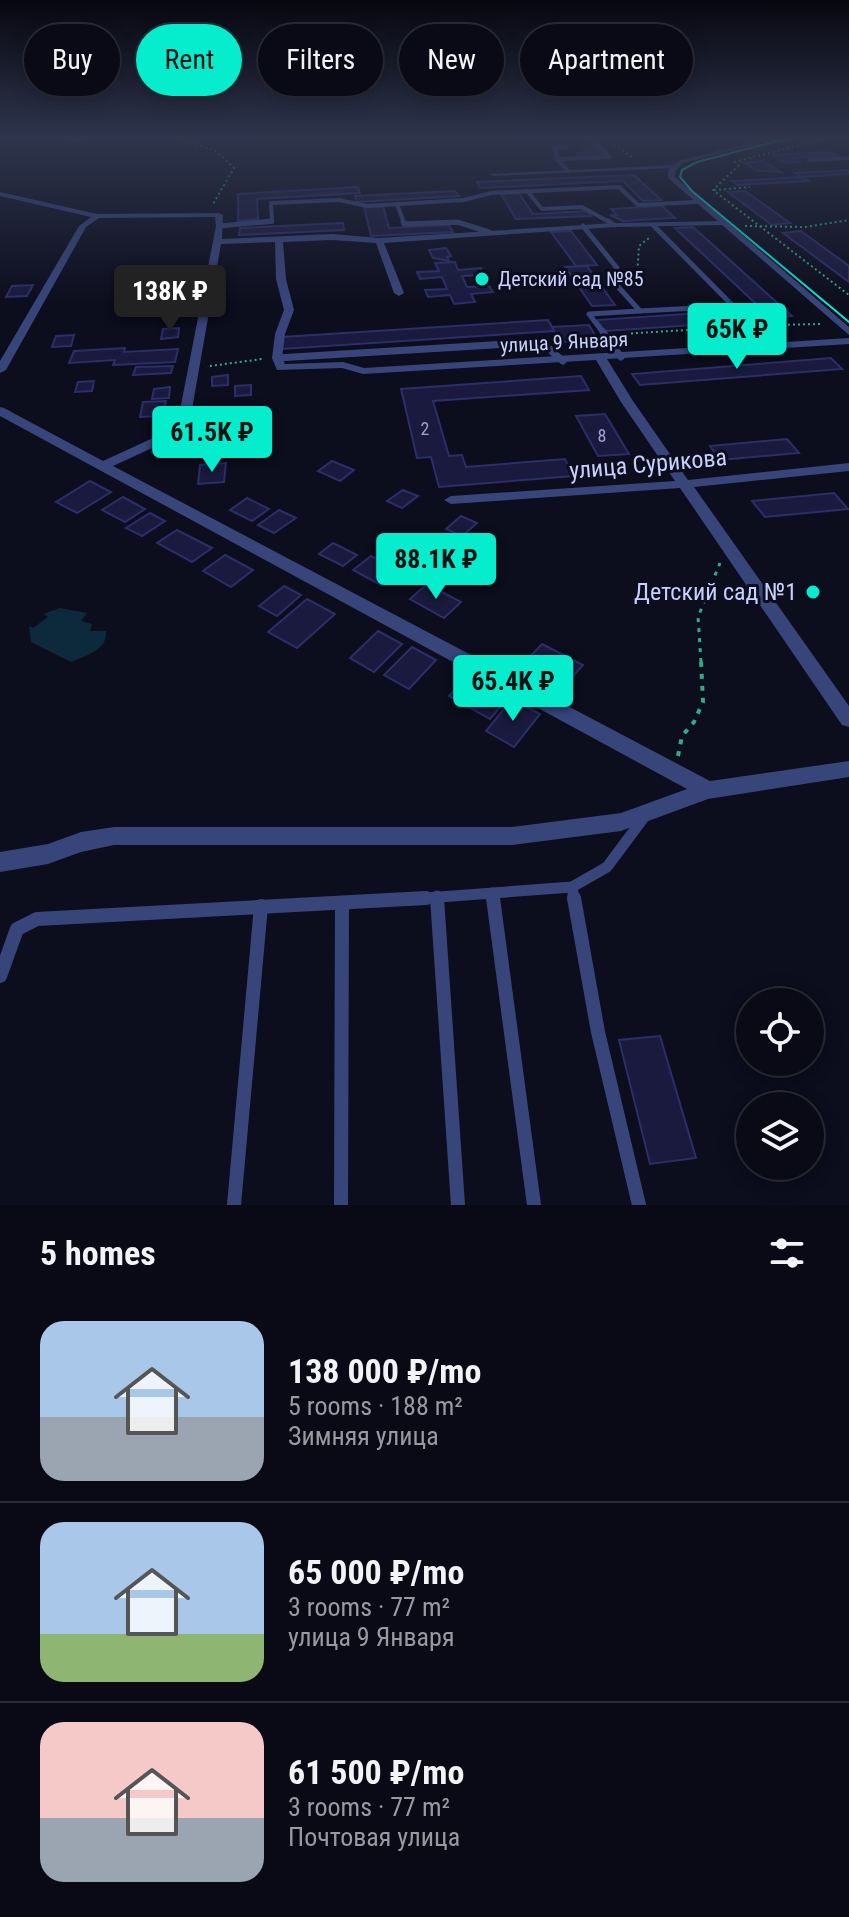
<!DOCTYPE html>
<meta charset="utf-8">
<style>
:root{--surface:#090a16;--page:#12131f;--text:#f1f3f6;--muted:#999aa1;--line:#292b35;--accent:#06edce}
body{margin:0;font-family:"Roboto Condensed",sans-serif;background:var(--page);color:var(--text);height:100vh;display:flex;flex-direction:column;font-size:30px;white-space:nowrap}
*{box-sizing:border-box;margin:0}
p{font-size:26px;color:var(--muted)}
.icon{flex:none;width:44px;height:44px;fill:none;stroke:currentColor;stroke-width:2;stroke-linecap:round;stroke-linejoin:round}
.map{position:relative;height:1205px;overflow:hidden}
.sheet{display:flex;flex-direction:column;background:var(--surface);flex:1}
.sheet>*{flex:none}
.hud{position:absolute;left:24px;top:24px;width:802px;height:72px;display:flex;gap:16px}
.fabs{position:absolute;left:736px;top:988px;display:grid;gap:16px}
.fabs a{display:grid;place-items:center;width:88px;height:88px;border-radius:50%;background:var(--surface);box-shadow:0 4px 20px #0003,0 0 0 2px var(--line);font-size:40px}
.price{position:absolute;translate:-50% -68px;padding:0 18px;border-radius:8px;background:var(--accent);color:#111;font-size:26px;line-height:52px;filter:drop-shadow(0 2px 4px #0008)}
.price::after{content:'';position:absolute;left:50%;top:48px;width:24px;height:18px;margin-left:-12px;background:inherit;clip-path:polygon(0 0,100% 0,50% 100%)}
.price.selected{background:#222;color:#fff}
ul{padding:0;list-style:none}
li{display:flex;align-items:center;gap:24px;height:200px;padding:0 40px}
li+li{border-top:2px solid var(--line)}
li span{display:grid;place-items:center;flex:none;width:224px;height:160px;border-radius:24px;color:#555}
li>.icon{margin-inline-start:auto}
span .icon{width:96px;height:96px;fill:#fffc;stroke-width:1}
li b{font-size:34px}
h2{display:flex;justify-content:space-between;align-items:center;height:96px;padding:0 40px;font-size:34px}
.pill{padding:0 28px;border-radius:36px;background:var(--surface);box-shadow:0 4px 20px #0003,0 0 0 2px var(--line);font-size:28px;line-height:72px}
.pill.selected{background:var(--accent);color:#111}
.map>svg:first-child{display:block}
.water{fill:#0c2a3c}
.building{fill:#191a3d;stroke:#2b2e69;stroke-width:2}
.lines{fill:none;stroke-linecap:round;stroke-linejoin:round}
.path-far2{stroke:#30ab87;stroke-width:2;stroke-dasharray:2 3;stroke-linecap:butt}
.path-far1{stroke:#30ab87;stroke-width:3;stroke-dasharray:4 6;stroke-linecap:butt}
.path{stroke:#30ab87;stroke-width:4;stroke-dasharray:5 7;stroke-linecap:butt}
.service-far4{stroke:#38457b;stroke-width:4}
.service-far3{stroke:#38457b;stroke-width:5}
.service-far2{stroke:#38457b;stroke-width:7}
.service-far1{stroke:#38457b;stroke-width:11}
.service{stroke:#38457b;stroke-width:14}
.minor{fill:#38457b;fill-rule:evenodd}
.tertiary{fill:#38457b;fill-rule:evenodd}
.tram{stroke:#06edce;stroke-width:2}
.poi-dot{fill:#06edce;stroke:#0c0d1d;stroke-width:3}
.labels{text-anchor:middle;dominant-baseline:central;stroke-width:6;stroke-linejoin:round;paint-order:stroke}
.far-number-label{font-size:18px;fill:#9da2ce}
.far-poi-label{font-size:20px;fill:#c9d0fe;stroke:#0c0d1d;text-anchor:start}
.far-street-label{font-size:20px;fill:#c9d0fe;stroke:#0c0d1d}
.street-label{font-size:24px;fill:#c9d0fe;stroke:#0c0d1d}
.poi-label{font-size:24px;fill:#c9d0fe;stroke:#0c0d1d;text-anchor:end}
</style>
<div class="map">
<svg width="849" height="1205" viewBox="0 0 849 1205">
<rect width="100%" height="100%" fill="#0c0d1d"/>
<!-- water -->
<path class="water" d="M60 608 87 613 81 621 92 624 90 631H106C108 650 85 656 71 662L31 642 29 626 33 628 48 617 43 614Z"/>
<!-- building -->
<g class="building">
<path d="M592 144 603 155 579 156 576 153 589 152 581 145Z"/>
<path d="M827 152 838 155 792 158 799 162 787 163 773 155Z"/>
<path d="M764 161 781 172 758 171 744 163Z"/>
<path d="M849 170V174L802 177 795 173Z"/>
<path d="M634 175 661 200 643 201 623 181 480 188 477 182Z"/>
<path d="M802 177 809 181 738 185 731 181Z"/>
<path d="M358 187 360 193 257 199 258 219 238 221V194Z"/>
<path d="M455 191 459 196 357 202 355 196Z"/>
<path d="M745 191 790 223 772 225 728 192Z"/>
<path d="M519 193 533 214 587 211 591 216 516 219 501 194Z"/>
<path d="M383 206 389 228 449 225 453 232 371 236 364 207Z"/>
<path d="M662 206 675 218 623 221 610 215H617L611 209Z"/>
<path d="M343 223 344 230 239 235 240 228Z"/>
<path d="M693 227 792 316 771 318 675 228Z"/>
<path d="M571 231 597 265 576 266 551 232Z"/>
<path d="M801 231 849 266V282L783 233Z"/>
<path d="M446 248 451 256 447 257 449 261 433 258 429 250Z"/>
<path d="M455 262 458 270 481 268 484 275 462 276 467 287 489 286 493 292 471 294 475 302 454 304 450 295 428 297 425 290 447 289 442 277 420 279 417 272 439 271 435 263Z"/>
<path d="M587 266 615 305 592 306 565 267Z"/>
<path d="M33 285 27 296 6 297 12 286Z"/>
<path d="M188 289 187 296 165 297 167 290Z"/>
<path d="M187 299 186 306 163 307 164 300Z"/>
<path d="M729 311 740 322 605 331 597 320Z"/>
<path d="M548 320 554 331 282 349V337Z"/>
<path d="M550 323 552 327 589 325 598 340 560 342Z"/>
<path d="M179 328 178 337 161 339 163 329Z"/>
<path d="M74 335 71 346 52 347 56 336Z"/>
<path d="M125 348 124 352 178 349 175 362 113 365 115 360 69 363 74 351Z"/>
<path d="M831 358 842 369 640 385 632 374Z"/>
<path d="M173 366 171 373 133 375 136 367Z"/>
<path d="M228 375V385L212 386V377Z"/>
<path d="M581 376 589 390 433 401 449 456 462 455 466 467 565 459 573 476 439 487 431 457 417 458 401 389Z"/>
<path d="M94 381 92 391 75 392 78 382Z"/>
<path d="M251 385V395L235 396V386Z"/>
<path d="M170 387 169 398 152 399 154 389Z"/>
<path d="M166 401 163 416 140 417 143 402Z"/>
<path d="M235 412 234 430 207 432 209 414Z"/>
<path d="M605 414 629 454 598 456 576 416Z"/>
<path d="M228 435 227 444 204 446 205 436Z"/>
<path d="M787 439 799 453 720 460 710 446Z"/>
<path d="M332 461 354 470 340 481 318 471Z"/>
<path d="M226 463 224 482 198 484 200 465Z"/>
<path d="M90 481 111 492 77 513 56 502Z"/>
<path d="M403 490 418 496 402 508 387 501Z"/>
<path d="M834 493 848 509 765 517 752 501Z"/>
<path d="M123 497 145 509 125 522 102 510Z"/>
<path d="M247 498 269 509 252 521 230 510Z"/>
<path d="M279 510 296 518 274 533 258 525Z"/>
<path d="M150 513 165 521 142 536 126 528Z"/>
<path d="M461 516 477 523 462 536 446 529Z"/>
<path d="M177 530 212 548 192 562 157 543Z"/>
<path d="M333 543 357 555 343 566 319 554Z"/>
<path d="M225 555 253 570 231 587 203 571Z"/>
<path d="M371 556 399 570 381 585 353 570Z"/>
<path d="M427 584 461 602 444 618 410 599Z"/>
<path d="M284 586 301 595 277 616 259 606Z"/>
<path d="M307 599 335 614 297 648 268 632Z"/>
<path d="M378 631 402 644 374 672 350 658Z"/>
<path d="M542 644 583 665 567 683 526 661Z"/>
<path d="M412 647 436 660 409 689 384 675Z"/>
<path d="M467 676 508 698 490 719 449 696Z"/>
<path d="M512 699 540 714 514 747 486 731Z"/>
<path d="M660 1036 696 1158 650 1164 619 1040Z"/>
</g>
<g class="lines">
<!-- path-far2 -->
<g class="path-far2">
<path d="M172 136 216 151 234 168 213 204"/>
<path d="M614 144 633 158"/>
<path d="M734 162 836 136"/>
<path d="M739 165 713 190 849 295"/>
<path d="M714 190 750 187"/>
<path d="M745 226 805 227 849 220"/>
<path d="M632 284 637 276 639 246 649 238"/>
<path d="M773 325 821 324"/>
<path d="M621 334 737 327"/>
<path d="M210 366 262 359"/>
</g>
<!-- path-far1 -->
<path class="path-far1" d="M701 662 698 617 720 563"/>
<!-- path -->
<path class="path" d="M678 756 682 736 694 722 703 702 701 660"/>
<!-- service-far4 -->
<g class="service-far4">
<path d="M72 141 86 136"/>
<path d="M557 159 554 148 567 147"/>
<path d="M809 160 849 158"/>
<path d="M568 171 557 159 610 157 594 142"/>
<path d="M527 191 542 209 582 207 611 223"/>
<path d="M397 204 404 223"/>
<path d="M254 223 272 222 271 203 339 200 367 206 464 200 491 193 619 187 638 205 696 202"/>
<path d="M420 223H461"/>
</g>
<!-- service-far3 -->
<g class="service-far3">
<path d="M403 221 404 224 457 222 489 232"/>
<path d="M608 221 614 225"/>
<path d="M220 226 272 221"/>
<path d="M583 226 617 268 612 280 640 311 733 306 653 225"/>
<path d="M733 306 761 334"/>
<path d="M604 334 589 314 640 311"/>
</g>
<!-- service-far2 -->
<g class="service-far2">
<path d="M603 332 621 357"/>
<path d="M759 332 774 347"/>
<path d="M277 358 541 342 563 361"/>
</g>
<!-- service-far1 -->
<g class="service-far1">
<path d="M572 887 574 900"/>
<path d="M492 893 493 900"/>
<path d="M437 896V900"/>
<path d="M399 900 572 887 607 867 645 816"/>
</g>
<!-- service -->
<g class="service">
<path d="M437 898 458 1205"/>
<path d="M493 898 534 1205"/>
<path d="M574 898 598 1032 639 1205"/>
<path d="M0 976 17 929 37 919 426 898"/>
<path d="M234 1205 261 906"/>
<path d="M341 1205 342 904"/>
</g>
<!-- minor -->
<g class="minor">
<path d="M673 165 675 168 493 176 489 174Z"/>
<path d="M0 192 97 214 219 213 223 215 222 239 332 234 379 238 614 223 726 221 723 225 614 227 384 243 404 293 399 296 394 293 376 243 332 240 283 242 286 279 294 310 285 334 282 358 285 364 343 362 364 368 849 338V344L607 359 633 401 688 480 849 463V471L694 487 849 706V727L842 725 680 488 451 504 444 500 451 496 675 481 621 402 596 360 363 374 342 368 277 370 272 358 275 334 284 310 276 279 275 242 221 244 191 415 174 438 113 466 710 781 849 761V777L708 799 621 831 512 845H114L81 852 48 864 0 872V852L48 844 81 832 114 827H512L621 813 687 789 0 416V407L4 408 103 461 166 432 179 415 216 226 215 217 99 218 86 227 6 370 0 373V361L79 226 91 217 0 196Z"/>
</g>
<!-- tertiary -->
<path class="tertiary" d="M776 136H787L683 163 675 171V177L849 327V335L668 178V170L679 161Z"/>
<!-- tram -->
<path class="tram" d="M797 136 697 162 682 170 680 177 692 191 849 322"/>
</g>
<!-- sky -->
<linearGradient id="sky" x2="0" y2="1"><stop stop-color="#070710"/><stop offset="0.45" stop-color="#2e354c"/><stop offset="1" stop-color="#2e354c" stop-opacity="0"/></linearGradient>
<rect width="849" height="305" fill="url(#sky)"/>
<!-- markers -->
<g class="poi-dot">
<circle cx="482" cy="279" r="8"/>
<circle cx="813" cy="592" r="8"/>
</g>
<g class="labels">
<!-- far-number labels -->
<g class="far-number-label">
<text x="425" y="428">2</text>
<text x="602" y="435">8</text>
</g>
<!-- far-poi labels -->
<g class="far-poi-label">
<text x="498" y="279">Детский сад №85</text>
</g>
<!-- far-street labels -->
<g class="far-street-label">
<text transform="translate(564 342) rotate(-3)">улица 9 Января</text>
</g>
<!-- street labels -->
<g class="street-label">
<text transform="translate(648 464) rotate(-5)">улица Сурикова</text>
</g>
<!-- poi labels -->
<g class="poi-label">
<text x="797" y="592">Детский сад №1</text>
</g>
</g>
</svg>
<div class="fabs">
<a><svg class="icon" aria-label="locate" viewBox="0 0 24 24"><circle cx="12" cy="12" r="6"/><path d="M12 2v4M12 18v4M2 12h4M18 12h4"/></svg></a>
<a><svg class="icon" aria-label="layers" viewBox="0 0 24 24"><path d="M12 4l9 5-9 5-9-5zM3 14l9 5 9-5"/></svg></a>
</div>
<b class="price selected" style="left:170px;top:333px">138K ₽</b>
<b class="price" style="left:737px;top:371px">65K ₽</b>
<b class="price" style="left:212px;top:474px">61.5K ₽</b>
<b class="price" style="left:436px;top:601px">88.1K ₽</b>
<b class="price" style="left:513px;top:723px">65.4K ₽</b>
<div class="hud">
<a class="pill">Buy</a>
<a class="pill selected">Rent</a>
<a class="pill">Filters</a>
<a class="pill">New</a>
<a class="pill">Apartment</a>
</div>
</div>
<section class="sheet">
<h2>5 homes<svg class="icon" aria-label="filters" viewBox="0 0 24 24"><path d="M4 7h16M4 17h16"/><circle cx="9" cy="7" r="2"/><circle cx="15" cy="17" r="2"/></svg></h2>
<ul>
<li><span style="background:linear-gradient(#a9c7e8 60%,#9aa5b1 0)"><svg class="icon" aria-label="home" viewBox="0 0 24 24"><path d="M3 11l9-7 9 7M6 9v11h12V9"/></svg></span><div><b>138 000 ₽/mo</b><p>5 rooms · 188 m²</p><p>Зимняя улица</p></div></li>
<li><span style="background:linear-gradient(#a9c7e8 70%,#8fb573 0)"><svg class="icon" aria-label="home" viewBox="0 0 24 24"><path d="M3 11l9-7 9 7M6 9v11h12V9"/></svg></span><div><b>65 000 ₽/mo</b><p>3 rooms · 77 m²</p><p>улица 9 Января</p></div></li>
<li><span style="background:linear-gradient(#f6c9c9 60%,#9aa5b1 0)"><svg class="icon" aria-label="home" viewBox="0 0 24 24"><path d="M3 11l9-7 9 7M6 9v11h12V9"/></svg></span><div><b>61 500 ₽/mo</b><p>3 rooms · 77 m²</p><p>Почтовая улица</p></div></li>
</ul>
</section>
